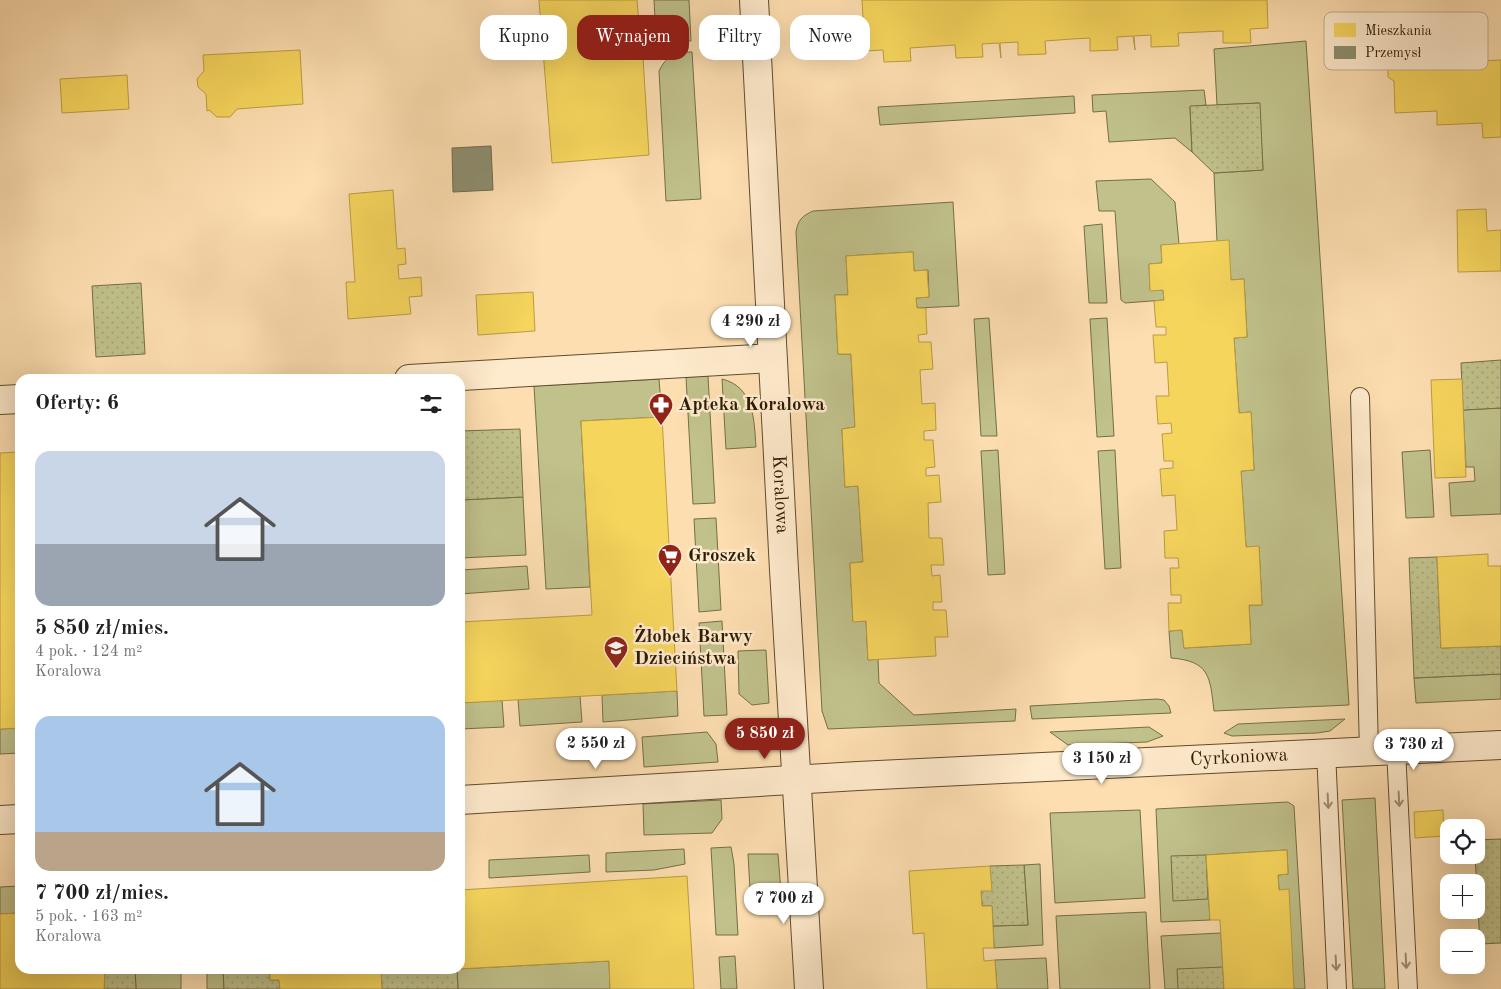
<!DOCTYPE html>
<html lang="pl">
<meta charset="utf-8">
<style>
:root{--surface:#fff;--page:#f2f2f2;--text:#202124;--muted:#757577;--accent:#8f2418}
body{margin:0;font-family:"Old Standard TT",serif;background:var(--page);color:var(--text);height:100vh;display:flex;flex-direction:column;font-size:19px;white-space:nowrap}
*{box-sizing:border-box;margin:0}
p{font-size:16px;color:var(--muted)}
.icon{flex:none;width:28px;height:28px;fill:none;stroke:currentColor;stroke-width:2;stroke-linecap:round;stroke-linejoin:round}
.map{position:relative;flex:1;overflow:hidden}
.sheet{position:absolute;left:15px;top:374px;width:450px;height:600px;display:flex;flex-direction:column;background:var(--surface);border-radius:15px;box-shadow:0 5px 20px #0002}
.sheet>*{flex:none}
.top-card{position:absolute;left:480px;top:15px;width:475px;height:45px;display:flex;gap:10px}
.buttons{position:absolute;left:1440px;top:819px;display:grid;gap:10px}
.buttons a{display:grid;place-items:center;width:45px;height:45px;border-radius:10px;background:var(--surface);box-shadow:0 5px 20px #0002;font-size:25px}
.price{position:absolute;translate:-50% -42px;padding:0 11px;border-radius:18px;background:#fff;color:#222;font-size:16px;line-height:32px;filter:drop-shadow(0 1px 2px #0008)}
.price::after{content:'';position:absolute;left:50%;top:30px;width:15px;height:11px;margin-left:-8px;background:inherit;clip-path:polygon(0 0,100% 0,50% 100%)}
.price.active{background:var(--accent);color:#fff}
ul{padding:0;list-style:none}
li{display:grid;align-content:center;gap:10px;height:265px;padding:0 20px}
li span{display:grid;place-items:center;height:155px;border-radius:15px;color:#555}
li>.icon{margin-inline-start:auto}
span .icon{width:90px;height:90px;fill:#fffc;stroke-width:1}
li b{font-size:21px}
h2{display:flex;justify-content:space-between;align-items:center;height:60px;padding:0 20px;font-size:21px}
.chip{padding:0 18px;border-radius:15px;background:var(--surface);box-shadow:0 5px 20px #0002;font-size:18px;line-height:45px}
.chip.active{background:var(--accent);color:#fff}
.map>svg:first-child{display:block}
.grass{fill:#c0c18b;stroke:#766e47}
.park{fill:url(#park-dots);stroke:#766e47}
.homes{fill:#f6d55c;stroke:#b99d41}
.industry{fill:#8c8c6e;stroke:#6f6a4e}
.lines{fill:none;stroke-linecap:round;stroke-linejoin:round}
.lane-casing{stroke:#604c2e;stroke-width:20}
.street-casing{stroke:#604c2e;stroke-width:30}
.lane{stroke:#feeacc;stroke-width:18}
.street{stroke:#feeacc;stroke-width:28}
.oneway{stroke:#a08d72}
.labels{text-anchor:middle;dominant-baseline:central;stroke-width:5;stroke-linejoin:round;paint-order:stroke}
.poi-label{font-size:19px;font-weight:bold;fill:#2c1b03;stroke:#feeacc;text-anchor:start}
.street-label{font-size:19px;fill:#2c1b03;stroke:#feeacc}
.key{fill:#feeacc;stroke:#bfac90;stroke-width:1}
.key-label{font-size:14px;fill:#2c1b03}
</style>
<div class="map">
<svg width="1501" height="989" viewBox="0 0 1501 989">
<defs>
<pattern id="park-dots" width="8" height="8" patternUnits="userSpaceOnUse" patternTransform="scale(1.25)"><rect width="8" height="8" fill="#c0c18b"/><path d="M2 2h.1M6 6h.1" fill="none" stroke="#a5a576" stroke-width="1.8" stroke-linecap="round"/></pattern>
</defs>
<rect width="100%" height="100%" fill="#fddeb0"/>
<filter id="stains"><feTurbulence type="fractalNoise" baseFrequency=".004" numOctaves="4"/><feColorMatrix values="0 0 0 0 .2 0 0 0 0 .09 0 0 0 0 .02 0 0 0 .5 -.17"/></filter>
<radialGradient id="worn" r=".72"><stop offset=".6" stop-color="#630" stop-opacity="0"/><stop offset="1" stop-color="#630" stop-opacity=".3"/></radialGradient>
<!-- grass -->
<g class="grass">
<path d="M654 0H689L691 41C653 41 656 35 654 0Z"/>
<path d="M1306 41 1349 705 1214 711C1210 677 1210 661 1171 658L1169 631 1182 630 1184 648 1251 644 1249 605H1262L1259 547H1246L1241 471 1254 470 1251 412 1239 413 1234 338 1247 337 1244 279 1231 280 1217 242 1214 173 1263 170 1259 103 1217 105 1214 49Z"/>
<path d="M680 52H692L701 199 666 201 659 71C664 61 669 56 680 52Z"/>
<path d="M1204 90 1206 105 1190 107 1192 152 1175 138 1109 142 1106 111 1093 112 1092 95Z"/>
<path d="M1074 96 1075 113 880 125 878 107Z"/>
<path d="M1151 179 1175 202 1179 244 1161 245 1162 263 1149 264 1150 290H1163L1164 300 1125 303 1121 300 1115 211H1099L1096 181Z"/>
<path d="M953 202 959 306 917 308 916 298 929 297 928 270 914 271 913 252 846 256 848 295H835L838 354H851L855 427 842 429 845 487 858 486 863 562 850 563 853 621H866L868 660 878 659 879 683 914 715 1016 709 1015 721 828 729 822 711 796 232C798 220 802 216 813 211Z"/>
<path d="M1102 224 1107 303H1089L1084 226Z"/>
<path d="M989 318 997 436H981L974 319Z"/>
<path d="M1107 318 1114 436 1097 437 1090 319Z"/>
<path d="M708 376 715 503 693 504 686 377Z"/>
<path d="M659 379 662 417 581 421 590 587 546 589 534 386Z"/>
<path d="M722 379C754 387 754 419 756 447L726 449Z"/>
<path d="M1501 408V514L1451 516 1449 483 1475 481 1474 467H1466L1463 410Z"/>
<path d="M998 450 1005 574 988 575 981 451Z"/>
<path d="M1115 450 1121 568 1105 569 1098 451Z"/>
<path d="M1430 450 1434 517 1406 518 1402 452Z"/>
<path d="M523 497 526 555 460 558V500Z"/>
<path d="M716 518 721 610 699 612 694 519Z"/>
<path d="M527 566 529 589 460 594V570Z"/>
<path d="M722 621 727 715 704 716 699 623Z"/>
<path d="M766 650 769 703 752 705 739 694 738 651Z"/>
<path d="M1501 674V699L1416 703 1414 678Z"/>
<path d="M677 691 678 716 603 722 602 695Z"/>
<path d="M580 696 582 722 520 726 518 699Z"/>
<path d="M1157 699 1164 700 1169 706 1171 713 1032 719 1030 706Z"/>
<path d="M502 700 504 727 460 729V703Z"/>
<path d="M1345 719 1330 731 1317 733 1232 736 1224 733 1238 724Z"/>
<path d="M1149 727 1163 736 1147 742 1068 745 1050 732Z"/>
<path d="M20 728V753L0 754V729Z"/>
<path d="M707 732 716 744 718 762 644 767 642 737Z"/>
<path d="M1375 798 1385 989H1353L1342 800Z"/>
<path d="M721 800 722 819 712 833 644 835 643 804Z"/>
<path d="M1288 802 1294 806 1305 989H1294L1279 890 1278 875 1288 874 1287 850 1206 855 1210 920 1161 922 1156 809Z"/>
<path d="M1140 810 1145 898 1055 903 1050 813Z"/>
<path d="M731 847 734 864 738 935H716L711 848Z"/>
<path d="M684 849 685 864 654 870 606 872V853Z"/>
<path d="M748 854H778L782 905 751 907Z"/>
<path d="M589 855 590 872 489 878V860Z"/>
<path d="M1040 864 1043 945 994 948 993 926 1028 925 1024 865Z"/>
<path d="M20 886V913L0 914V887Z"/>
<path d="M1146 912 1150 989H1060L1056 916Z"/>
<path d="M1221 933 1224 989H1165L1161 936Z"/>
<path d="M735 956 737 989H721L719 957Z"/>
<path d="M1046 958 1048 989H997L995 960Z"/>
<path d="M609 961 610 989H458L457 969Z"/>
<path d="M135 969H181V989H136Z"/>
<path d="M207 969H223L224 989H207Z"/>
</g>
<!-- park -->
<g class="park">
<path d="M1260 103 1263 170 1214 173 1192 152 1190 106Z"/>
<path d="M141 283 145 354 96 357 92 286Z"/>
<path d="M1501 360V408L1463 410 1461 363Z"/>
<path d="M520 429 523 497 460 500V431Z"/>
<path d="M1437 557 1441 648 1501 646V674L1414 678 1409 558Z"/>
<path d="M1501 839V943L1480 944 1475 855 1476 840Z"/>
<path d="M1206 855 1208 899 1173 901 1171 856Z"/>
<path d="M1024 865 1028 925 993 926 992 906H982L981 891 990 866Z"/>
<path d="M1223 967 1224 989H1178L1177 969Z"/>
<path d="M105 969H135L136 989H104Z"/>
<path d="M223 969H270V980H279L280 989H224Z"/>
<path d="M381 969H457L458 989H382Z"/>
</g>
<!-- homes -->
<g class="homes">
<path d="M539 0H637L639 25H641L649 155 552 163Z"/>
<path d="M862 0H1267L1268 28 1250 29 1251 43H1223V31L1178 33 1179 46 1151 47V35L1134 36 1135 50 1133 36 1117 37 1118 50 1090 51V38L1072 39 1045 41 1046 54 1018 55V42L1000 43 1001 58 999 43 982 44 983 57 956 58 955 45 910 48 911 61 884 62 883 50 865 51Z"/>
<path d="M1431 40 1441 49 1442 68 1454 67 1453 62 1501 60V137L1483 138 1482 123 1437 125V111L1395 113 1394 81 1388 77V66L1393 61 1392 42Z"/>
<path d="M300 50 303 104 237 109 230 117H217L209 110 207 111 206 94 198 87 197 79 204 71 203 55Z"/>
<path d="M127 75 129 109 62 113 60 79Z"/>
<path d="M393 190 397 249 405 248 406 264 398 265 399 279 421 277 422 296 409 297 411 314 348 319 346 282H355L349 194Z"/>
<path d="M1486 209 1487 231 1501 230V271L1458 272 1457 210Z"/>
<path d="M1229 240 1231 280 1244 279 1247 337 1234 338 1239 413 1251 412 1254 470 1241 471 1246 547 1259 546 1262 605H1249L1251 644 1184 648 1182 630 1169 631 1168 603H1181V595H1171L1170 568H1179L1178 558H1165L1164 531 1177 530 1175 495 1162 496 1160 469 1173 468V461H1164L1162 434 1172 433 1171 423 1158 424 1156 396H1169L1167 362 1155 363 1153 335H1166V327H1156L1154 301 1164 300 1163 290 1150 291 1149 264 1162 263 1161 245Z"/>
<path d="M913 252 914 271 927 270 929 297 916 298 917 308H926V315L927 334 918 335 919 342H931L933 369 920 370 922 404 935 403 936 430 924 431V440H933L935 467 926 468V476L939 475 941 502 928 503 929 538H942L944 565H931L932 576 940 575 942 602H933V610H946L948 637H935L936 656 868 660 866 621 853 622 850 563 863 562 858 486 845 487 842 429 855 427 851 354H838L835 295H848L846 256Z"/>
<path d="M533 292 535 331 478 335 476 295Z"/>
<path d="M1462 379 1466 477 1435 478 1431 380Z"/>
<path d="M662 417 677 691 460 703V622L592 615 581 421Z"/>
<path d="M20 452V728L0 729V453Z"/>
<path d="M1488 554V566H1501V646L1441 648 1437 557Z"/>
<path d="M1443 810 1444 836 1415 838 1414 812Z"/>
<path d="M1287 850 1288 874 1278 875 1279 890 1289 889 1294 989H1224L1220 920H1210L1206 855Z"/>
<path d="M990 866 992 891H981L982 906H992L994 948H983L984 961 995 960 997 989H927L924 933 913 934 909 871Z"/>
<path d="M687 876 694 989H610L609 961 457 969H460V890Z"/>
<path d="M20 913V969H105L104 989H0V914Z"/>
<path d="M270 969H381L382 989H280L279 980H270Z"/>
</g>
<!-- industry -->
<path class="industry" d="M491 146 493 190 453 192 452 148Z"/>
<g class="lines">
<defs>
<g id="lane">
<path d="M1360 397 1369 751"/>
<path d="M1396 750 1408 989"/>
<path d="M1326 752 1337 989"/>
</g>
<g id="street">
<path id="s1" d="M754 0 784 570 809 989"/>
<path d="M409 379 772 358"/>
<path d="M0 400 20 399"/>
<path id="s2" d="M460 800 858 776 1501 745"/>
<path d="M0 820 20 819"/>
</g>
</defs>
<!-- lane casing -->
<use href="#lane" class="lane-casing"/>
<!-- street casing -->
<use href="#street" class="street-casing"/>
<!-- lane -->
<use href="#lane" class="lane"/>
<!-- street -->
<use href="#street" class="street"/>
</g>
<!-- one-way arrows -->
<defs><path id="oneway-shaft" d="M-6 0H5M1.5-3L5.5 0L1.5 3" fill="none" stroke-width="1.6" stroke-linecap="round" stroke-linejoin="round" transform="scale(1.25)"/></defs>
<g class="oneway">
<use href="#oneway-shaft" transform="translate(1399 799) rotate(87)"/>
<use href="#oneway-shaft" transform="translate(1328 801) rotate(87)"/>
<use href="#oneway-shaft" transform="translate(1406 961) rotate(87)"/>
<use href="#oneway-shaft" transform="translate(1336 963) rotate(87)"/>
</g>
<!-- icons -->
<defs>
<symbol id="pharmacy-pin" viewBox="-11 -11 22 30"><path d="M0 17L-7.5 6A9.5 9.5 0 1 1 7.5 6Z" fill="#8f2418" stroke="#feeacc"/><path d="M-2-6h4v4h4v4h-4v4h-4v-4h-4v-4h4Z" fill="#fff"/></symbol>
<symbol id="supermarket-pin" viewBox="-11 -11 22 30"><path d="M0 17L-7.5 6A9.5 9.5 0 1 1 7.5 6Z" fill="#8f2418" stroke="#feeacc"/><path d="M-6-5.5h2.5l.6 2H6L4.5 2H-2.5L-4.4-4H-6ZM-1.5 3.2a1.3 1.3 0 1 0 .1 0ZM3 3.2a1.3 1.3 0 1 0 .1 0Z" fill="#fff"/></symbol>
<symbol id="school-pin" viewBox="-11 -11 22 30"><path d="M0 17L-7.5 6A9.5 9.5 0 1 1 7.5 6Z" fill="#8f2418" stroke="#feeacc"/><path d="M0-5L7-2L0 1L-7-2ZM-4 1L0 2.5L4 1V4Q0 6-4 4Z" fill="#fff"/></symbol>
</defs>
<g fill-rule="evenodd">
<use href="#pharmacy-pin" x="647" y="391" width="28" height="38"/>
<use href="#supermarket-pin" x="656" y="542" width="28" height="38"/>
<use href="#school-pin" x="602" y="634" width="28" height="38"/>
</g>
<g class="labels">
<!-- poi labels -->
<g class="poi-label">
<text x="678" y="405">Apteka Koralowa</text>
<text x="688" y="556">Groszek</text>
<text x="634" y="637">Żłobek Barwy<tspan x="634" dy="22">Dzieciństwa</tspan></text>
</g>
<!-- street labels -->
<g class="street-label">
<text stroke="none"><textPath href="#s1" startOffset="495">Koralowa</textPath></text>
<text stroke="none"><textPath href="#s2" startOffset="780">Cyrkoniowa</textPath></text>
</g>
</g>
<!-- legend -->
<rect x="1324" y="12" width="164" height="58" rx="8" class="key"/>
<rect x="1334" y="23" width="22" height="14" fill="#f6d55c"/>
<rect x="1334" y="46" width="22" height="13" fill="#8c8c6e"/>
<g class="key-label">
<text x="1365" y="35">Mieszkania</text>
<text x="1365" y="57">Przemysł</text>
</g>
<rect width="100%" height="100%" filter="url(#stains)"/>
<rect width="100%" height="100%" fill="url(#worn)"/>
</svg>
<div class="buttons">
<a><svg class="icon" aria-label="locate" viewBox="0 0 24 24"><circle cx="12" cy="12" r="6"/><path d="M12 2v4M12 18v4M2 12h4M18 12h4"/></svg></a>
<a>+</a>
<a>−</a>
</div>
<b class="price" style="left:751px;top:348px">4 290 zł</b>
<b class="price active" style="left:765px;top:760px">5 850 zł</b>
<b class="price" style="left:596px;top:770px">2 550 zł</b>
<b class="price" style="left:1414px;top:771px">3 730 zł</b>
<b class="price" style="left:1102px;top:785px">3 150 zł</b>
<b class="price" style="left:784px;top:925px">7 700 zł</b>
<div class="top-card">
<a class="chip">Kupno</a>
<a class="chip active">Wynajem</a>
<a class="chip">Filtry</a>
<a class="chip">Nowe</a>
</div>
<section class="sheet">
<h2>Oferty: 6<svg class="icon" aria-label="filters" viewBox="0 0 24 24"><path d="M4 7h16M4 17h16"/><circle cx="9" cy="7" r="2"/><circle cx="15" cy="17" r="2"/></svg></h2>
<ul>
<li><span style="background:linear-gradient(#c9d6e8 60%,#9aa5b1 0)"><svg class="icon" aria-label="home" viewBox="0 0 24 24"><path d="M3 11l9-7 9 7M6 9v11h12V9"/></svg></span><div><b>5 850 zł/mies.</b><p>4 pok. · 124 m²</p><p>Koralowa</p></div></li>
<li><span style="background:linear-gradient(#a9c7e8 75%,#b9a48a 0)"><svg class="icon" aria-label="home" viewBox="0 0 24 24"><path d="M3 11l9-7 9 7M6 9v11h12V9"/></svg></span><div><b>7 700 zł/mies.</b><p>5 pok. · 163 m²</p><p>Koralowa</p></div></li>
</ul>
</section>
</div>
